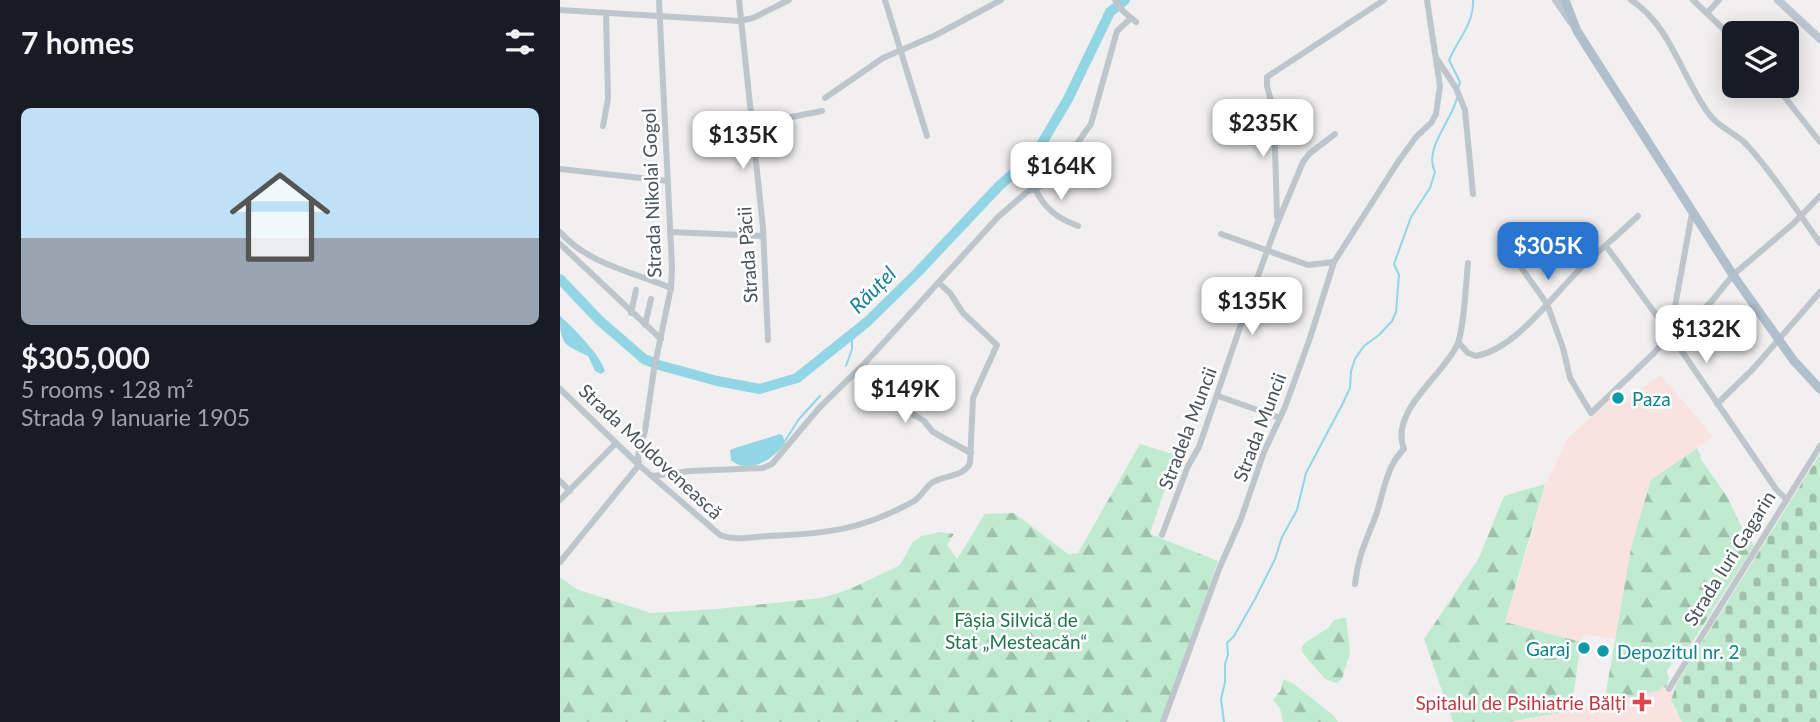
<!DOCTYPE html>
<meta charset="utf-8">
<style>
:root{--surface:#171b24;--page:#20242c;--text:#f1f3f6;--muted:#9ea1a6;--accent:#2976d0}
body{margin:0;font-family:Lato,sans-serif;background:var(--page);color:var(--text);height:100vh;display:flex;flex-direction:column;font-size:26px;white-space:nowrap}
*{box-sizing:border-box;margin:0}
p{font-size:23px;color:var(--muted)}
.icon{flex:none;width:38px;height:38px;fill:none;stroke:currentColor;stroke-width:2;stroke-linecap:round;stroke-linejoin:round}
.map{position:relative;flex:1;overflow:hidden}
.drawer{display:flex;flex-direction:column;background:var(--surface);width:560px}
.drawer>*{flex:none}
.buttons{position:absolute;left:1162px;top:21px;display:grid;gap:14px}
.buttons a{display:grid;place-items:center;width:77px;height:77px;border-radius:10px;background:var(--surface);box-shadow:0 4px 18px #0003;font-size:35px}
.price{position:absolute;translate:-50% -60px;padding:0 16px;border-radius:14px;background:#fff;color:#222;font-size:23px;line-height:46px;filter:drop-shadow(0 2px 4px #0008)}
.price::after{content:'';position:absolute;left:50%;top:42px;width:21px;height:16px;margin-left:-10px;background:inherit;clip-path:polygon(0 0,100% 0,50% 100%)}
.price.active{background:var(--accent);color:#fff}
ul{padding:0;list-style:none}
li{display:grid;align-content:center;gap:14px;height:371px;padding:0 21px}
li span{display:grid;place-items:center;height:217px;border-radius:10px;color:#555}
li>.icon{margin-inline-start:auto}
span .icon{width:126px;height:126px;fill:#fffc;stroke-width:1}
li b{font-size:30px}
h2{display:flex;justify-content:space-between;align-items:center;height:84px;padding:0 21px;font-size:30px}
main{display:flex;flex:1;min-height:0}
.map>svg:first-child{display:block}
.medical{fill:#f9e3e1}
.forest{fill:url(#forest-firs)}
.cemetery{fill:url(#cemetery-stones)}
.water{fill:#92d5e4}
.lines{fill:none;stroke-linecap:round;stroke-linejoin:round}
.stream{stroke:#92d5e4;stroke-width:2}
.river{stroke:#92d5e4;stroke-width:10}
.street{stroke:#bec6cc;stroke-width:6}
.secondary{stroke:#bec7d1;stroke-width:8}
.primary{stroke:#b1bfcb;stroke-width:9}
.culture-dot{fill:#0f9aa8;stroke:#fff;stroke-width:2.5}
.health-dot{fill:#e0444e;stroke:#fff;stroke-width:2.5}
.labels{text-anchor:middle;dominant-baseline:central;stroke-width:5;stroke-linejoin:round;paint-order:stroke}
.street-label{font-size:19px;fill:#48525a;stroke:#fff}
.culture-label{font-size:19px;fill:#0d838f;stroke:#fff;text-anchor:start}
.park-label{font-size:19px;fill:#1f7548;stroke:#fff}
.health-label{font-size:19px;fill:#be3a42;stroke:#fff;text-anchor:end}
.water-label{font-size:21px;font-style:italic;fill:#197e96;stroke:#fff}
</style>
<main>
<section class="drawer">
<h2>7 homes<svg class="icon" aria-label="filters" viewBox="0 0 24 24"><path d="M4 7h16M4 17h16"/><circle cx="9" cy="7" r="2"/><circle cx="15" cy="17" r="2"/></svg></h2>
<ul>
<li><span style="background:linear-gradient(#bfe0f5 60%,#9aa5b1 0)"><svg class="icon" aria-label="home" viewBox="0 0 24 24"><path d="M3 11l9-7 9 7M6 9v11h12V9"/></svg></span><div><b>$305,000</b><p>5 rooms · 128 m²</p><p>Strada 9 Ianuarie 1905</p></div></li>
</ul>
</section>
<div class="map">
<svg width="1260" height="722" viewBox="0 0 1260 722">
<defs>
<pattern id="forest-firs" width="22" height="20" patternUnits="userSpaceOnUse" patternTransform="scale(1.75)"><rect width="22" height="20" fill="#c1ebd0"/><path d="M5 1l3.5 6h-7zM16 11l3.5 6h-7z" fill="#9fc1ac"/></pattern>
<pattern id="cemetery-stones" width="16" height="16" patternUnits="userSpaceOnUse" patternTransform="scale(1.75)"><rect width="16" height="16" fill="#c1ebd0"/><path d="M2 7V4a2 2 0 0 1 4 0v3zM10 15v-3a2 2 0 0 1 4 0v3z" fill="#9fc1ac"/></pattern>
</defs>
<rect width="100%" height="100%" fill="#f1efef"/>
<!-- medical -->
<g class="medical">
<path d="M1101 375 1153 437 1091 480 1072 543 1056 639 1024 634 1021 642 945 622 975 524 979 498 1008 438 1050 400 1053 404 1058 401 1056 399 1059 396 1066 399Z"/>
<path d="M1102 686 1113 691 1112 705 1122 722H947L1044 704Z"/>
</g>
<!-- forest -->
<g class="forest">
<path d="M580 444 616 455 590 534 658 561 601 722H0V577L16 589 91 613 157 609 261 598 288 590 340 565 353 542 362 536 380 532 394 534 387 545 397 559 425 514 454 513 508 554 518 553Z"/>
<path d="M1137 448 1141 456 1140 458 1168 498 1180 524 1194 546 1129 647 1120 650 1107 671 1109 679 1106 688 1102 686 1100 690 1044 704 1072 543 1091 480Z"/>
<path d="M985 484 945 622 1021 642 1011 711 947 722H893L864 639 919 558 944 496Z"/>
<path d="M786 617 790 652 782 679 776 683 765 679 742 652V647L746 642 768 628 774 620Z"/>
<path d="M723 679 734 684 774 716 778 722H723L720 708 713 700 721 690Z"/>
</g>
<!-- cemetery -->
<path class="cemetery" d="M1260 454V722H1122L1111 700 1117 683Z"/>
<!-- water -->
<g class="water">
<path d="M0 316C14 328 40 355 45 371L41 374 35 371 28 356C4 345 0 344 0 316Z"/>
<path d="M220 434 223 436 225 444C212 459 189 476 171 460L170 450 172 449Z"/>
</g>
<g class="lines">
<!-- stream -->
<g class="stream">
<path d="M899 86 900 82 889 60C898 39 914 24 913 0"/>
<path d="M286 366 292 349V335"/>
<path d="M225 441 239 419 260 396"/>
<path d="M664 722 661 699 665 682V664L668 655 667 643 674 636 695 599 715 559 722 537 737 510 746 473 782 405 790 388 791 371 795 359 804 346 819 335 832 321 836 312 839 275 834 264 851 217 870 188 875 172C863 149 892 121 897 98"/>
</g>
<!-- river -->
<path class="river" d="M0 279 39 320 84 359 99 365 157 381 200 389 237 378 307 322 357 273 440 185 475 155 508 99 550 12 565 0"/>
<!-- street -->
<g class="street">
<path d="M179 0 203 228 208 340"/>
<path d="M325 0 367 136"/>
<path d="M555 0 563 11 576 22"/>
<path d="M1071 0C1111 26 1121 76 1149 114 1158 127 1175 133 1186 144 1213 173 1237 211 1260 243"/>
<path d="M1133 0 1174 39"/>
<path d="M0 10 180 21 193 18 229 0"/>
<path d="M1147 13 1159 0"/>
<path d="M877 59 896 88 905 110 913 194"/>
<path d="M1216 86 1260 142"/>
<path d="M265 98 323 58 376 35 441 0"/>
<path d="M191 125 262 111"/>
<path d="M43 126 48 99 46 13"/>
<path d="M0 169 108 181"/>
<path d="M475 189C485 209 497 218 518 226"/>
<path d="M717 217 714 112 707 86V77L824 0"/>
<path d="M0 232C28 264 73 272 111 288"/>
<path d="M110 232 203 236"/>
<path d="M661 234 748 265 774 262"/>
<path d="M0 244 101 339"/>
<path d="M1046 246 1110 334 1216 489 1227 500"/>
<path d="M956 260 987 304 1003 348 1010 378 1031 413 1094 353 1110 334 1118 331 1151 302 1173 275 1234 223 1260 196"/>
<path d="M71 313 76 290"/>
<path d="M85 325 91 299"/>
<path d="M1110 334 1132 213"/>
<path d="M899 343 908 353 916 356C955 349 991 298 1018 271 1037 252 1058 235 1078 216"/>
<path d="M294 374 323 396 364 421 373 432 411 453"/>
<path d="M0 389 79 465 160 535C175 541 192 537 208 536 265 534 303 530 354 501 362 496 365 487 373 482 385 475 404 477 410 463L413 398 437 345 403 313 390 293 379 283"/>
<path d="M658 396 720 418"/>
<path d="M1157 404 1193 369 1260 292"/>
<path d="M93 476 130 471 203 468 212 464 259 408 306 362 438 217 467 192 488 183 500 174 508 156 531 124 557 31 571 18"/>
<path d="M0 481 10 491"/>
<path d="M0 500 56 443"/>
<path d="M602 535 628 466 639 447 690 298 717 224 743 162 749 154 775 134"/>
<path d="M0 562 79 465 78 455 85 431 94 369 111 288 112 268 99 0"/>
<path d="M795 584C798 555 806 542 816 515 824 492 826 466 844 449 829 411 883 376 897 345 904 332 906 281 908 263"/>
<path d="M1109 689 1260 446"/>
<path d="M603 722 659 569 681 519 704 452 725 407 750 338 774 262 838 162 856 137 871 123 876 114 880 86 867 0"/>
</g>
<!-- secondary -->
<g class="secondary">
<path d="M996 0 1012 23"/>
<path d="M1218 0 1260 39"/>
</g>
<!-- primary -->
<path class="primary" d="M1005 0 1017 31 1173 275 1234 361 1260 389"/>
</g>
<!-- markers -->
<g class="culture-dot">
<circle cx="1058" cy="398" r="7"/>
<circle cx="1024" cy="648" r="7"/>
<circle cx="1043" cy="651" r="7"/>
</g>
<path class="health-dot" d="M1078.5 691.5h7v7h7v7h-7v7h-7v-7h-7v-7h7z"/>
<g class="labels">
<!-- street labels -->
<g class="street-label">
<text transform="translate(91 193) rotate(-92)">Strada Nikolai Gogol</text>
<text transform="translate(187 255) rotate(-94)">Strada Păcii</text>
<text transform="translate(699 427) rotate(-69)">Strada Muncii</text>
<text transform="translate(627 428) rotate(-69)">Stradela Muncii</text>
<text transform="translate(91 451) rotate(43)">Strada Moldovenească</text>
<text transform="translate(1169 558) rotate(-58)">Strada Iuri Gagarin</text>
</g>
<!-- culture labels -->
<g class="culture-label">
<text x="1072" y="398">Paza</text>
<text x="1010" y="648" text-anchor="end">Garaj</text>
<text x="1057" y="651">Depozitul nr. 2</text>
</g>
<!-- park labels -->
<g class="park-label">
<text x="456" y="619">Fâșia Silvică de<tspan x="456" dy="22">Stat „Mesteacăn“</tspan></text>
</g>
<!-- health labels -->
<g class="health-label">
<text x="1066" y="702">Spitalul de Psihiatrie Bălți</text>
</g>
<!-- water labels -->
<g class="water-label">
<text transform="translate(312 289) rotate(-45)">Răuțel</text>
</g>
</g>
</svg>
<div class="buttons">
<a><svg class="icon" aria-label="layers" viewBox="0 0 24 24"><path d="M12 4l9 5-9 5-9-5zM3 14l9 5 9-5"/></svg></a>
</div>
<b class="price" style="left:703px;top:159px">$235K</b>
<b class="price" style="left:183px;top:171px">$135K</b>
<b class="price" style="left:501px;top:202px">$164K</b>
<b class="price active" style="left:988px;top:282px">$305K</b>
<b class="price" style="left:692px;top:337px">$135K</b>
<b class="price" style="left:1146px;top:365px">$132K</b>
<b class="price" style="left:345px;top:425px">$149K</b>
</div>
</main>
